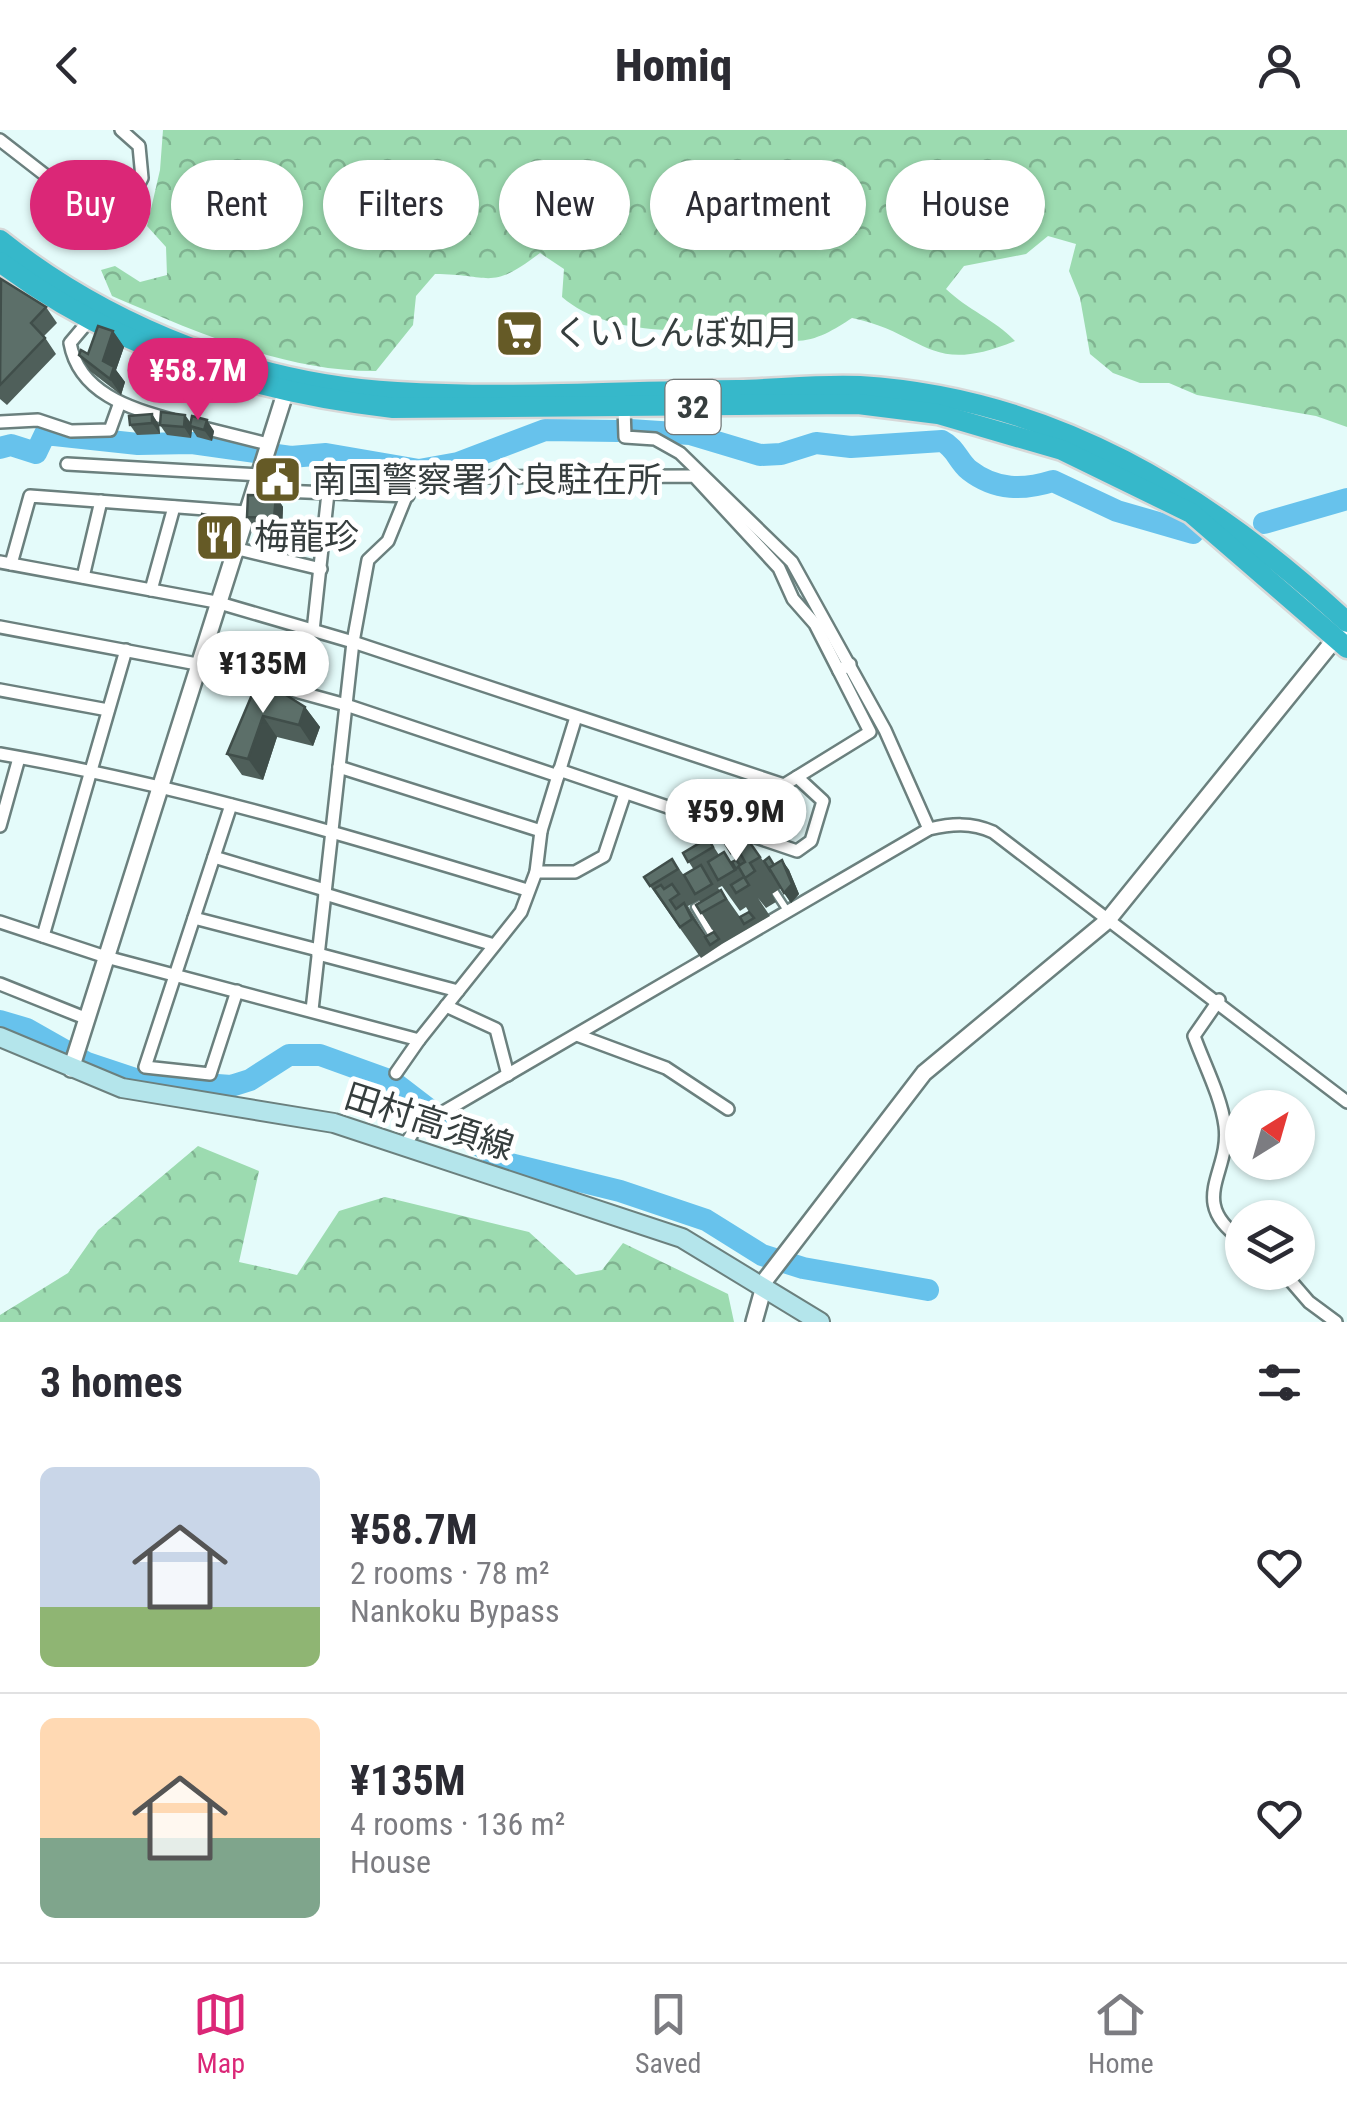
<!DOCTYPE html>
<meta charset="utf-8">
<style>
:root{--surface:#fff;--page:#f7f7f7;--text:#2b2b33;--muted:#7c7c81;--line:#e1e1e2;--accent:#db2777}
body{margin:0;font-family:"Roboto Condensed","Noto Sans JP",sans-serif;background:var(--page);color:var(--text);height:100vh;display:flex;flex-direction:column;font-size:38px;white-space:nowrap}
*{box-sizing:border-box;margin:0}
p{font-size:32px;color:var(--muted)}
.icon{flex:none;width:55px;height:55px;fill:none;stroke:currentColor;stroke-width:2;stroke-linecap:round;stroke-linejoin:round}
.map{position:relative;height:1192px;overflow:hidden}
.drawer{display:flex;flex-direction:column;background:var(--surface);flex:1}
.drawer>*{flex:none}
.banner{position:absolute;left:30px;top:30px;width:1288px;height:90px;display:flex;gap:20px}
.needle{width:65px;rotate:37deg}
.controls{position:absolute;left:1225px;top:960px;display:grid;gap:20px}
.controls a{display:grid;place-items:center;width:90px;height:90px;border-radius:50%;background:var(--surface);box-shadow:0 2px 8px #0004;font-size:50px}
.price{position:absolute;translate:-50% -85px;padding:0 22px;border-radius:35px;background:#fff;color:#222;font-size:32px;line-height:65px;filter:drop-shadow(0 2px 5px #0008)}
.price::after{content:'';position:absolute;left:50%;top:60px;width:30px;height:22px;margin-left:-15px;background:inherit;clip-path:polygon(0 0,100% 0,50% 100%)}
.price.current{background:var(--accent);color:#fff}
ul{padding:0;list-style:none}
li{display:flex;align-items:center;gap:30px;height:250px;padding:0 40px}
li+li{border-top:2px solid var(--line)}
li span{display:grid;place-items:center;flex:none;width:280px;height:200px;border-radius:15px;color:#555}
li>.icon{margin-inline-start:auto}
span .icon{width:120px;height:120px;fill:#fffc;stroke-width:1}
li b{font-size:42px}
h2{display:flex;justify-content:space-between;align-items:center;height:120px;padding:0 40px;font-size:42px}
.tag{padding:0 35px;border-radius:45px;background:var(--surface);box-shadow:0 2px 8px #0004;font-size:35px;line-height:90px}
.tag.current{background:var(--accent);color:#fff}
header{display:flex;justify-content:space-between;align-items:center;height:130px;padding:0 40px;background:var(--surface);font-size:45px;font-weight:800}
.menu{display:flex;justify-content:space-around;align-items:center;height:140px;border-top:2px solid var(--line);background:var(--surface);font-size:28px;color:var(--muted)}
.menu a{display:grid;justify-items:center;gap:5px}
.menu .current{color:var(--accent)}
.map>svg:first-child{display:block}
.forest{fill:url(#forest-crowns)}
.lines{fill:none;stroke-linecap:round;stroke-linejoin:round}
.river{stroke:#67c2ec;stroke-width:22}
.service-casing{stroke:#6b807e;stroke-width:11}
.minor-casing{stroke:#6b807e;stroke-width:16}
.tertiary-casing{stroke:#6b807e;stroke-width:20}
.secondary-casing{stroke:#6b807e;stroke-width:22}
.trunk-casing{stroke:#d7d8d8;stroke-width:25}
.service{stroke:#fff;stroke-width:6}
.minor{stroke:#fff;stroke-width:11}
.tertiary{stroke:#fff;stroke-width:15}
.secondary{stroke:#b4e5eb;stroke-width:18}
.trunk{stroke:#36b8ca;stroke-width:20}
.wall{fill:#4f5f5a;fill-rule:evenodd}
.shaded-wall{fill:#404e4a}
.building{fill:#5c6f69;stroke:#404e4a;stroke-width:2.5}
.labels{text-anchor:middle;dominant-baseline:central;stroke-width:10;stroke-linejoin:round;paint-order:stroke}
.shield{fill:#fff;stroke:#727878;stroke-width:2.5}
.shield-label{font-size:32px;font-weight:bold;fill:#363e3e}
.poi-label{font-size:35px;fill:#363e3e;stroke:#fff;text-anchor:start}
.street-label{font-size:35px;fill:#363e3e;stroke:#fff}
</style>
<header><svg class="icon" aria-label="back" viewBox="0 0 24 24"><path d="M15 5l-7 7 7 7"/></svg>Homiq<svg class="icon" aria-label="person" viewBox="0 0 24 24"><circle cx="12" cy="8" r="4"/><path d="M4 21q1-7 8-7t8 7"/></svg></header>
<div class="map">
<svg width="1347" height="1192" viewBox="0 0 1347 1192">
<defs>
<pattern id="forest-crowns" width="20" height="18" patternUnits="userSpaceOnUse" patternTransform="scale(2.5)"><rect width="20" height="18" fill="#9cdbb0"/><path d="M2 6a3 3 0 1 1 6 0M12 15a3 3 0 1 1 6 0" fill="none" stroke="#80b391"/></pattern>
</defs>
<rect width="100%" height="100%" fill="#e4fbfa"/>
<!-- forest -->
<g class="forest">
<path d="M163 0H1347V297L1316 286 1197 265 1169 253H1140L1113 243 1090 224 1080 168 1069 141 1076 114 1048 106 1026 124 964 136 946 159C968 180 994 189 1015 211 928 247 926 203 852 188 835 199 817 211 795 211 785 211 775 204 765 203 701 198 613 211 562 167L564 139 540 123C489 162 492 144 435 144L416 166 413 195 376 241C285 242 194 201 112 166L101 140 115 136 140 152 167 145 166 117 147 96 160 40Z"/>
<path d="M198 1016 259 1041 239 1132 297 1145 339 1081 385 1067 529 1102 576 1145 602 1140 623 1113 728 1164 734 1192H0V1185L68 1143 98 1100Z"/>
</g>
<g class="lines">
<!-- river -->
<g class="river">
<path d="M630 300 690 304 760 325 781 324 816 313 851 317 942 311C956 318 958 331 969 340 996 361 1024 360 1053 351L1117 381 1193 403"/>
<path d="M0 318 11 315 36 323 45 304 138 314 192 313 291 327 326 324 419 340 458 333 545 300 618 301"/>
<path d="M1264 393 1347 369"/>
<path d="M0 891 27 899 87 933 135 949 231 956 250 950 289 925H320L392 951 465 1007 510 1034 620 1061 706 1090 762 1125 803 1138 928 1160"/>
</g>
<defs>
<g id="service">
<path d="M771 756 788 782"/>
<path d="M704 772 695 777 711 804 716 801"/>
</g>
<g id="minor">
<path d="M0 10 107 93 119 91 142 48 139 16 121 0"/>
<path d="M92 187 70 213C79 263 129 278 172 290"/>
<path d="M624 278 625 307 655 309 680 323 792 432 885 600 929 699"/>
<path d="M0 292 38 290 71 301 110 300 119 275"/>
<path d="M200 297 268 314"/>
<path d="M67 334 259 345"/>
<path d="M254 360 408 366"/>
<path d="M234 418 321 439"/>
<path d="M0 432 216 472 353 512 784 655 870 602 839 541 850 534"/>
<path d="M11 434 30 366 246 382"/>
<path d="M83 447 101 371"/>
<path d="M151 460 174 377"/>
<path d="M0 497 197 534 346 575 558 646"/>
<path d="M313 501 328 363"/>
<path d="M0 560 108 580"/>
<path d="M0 624C179 655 353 707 527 760"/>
<path d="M339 637 541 701"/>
<path d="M559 640 797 721 811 711 823 671 797 647"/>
<path d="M231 675 145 937 210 944 237 861"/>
<path d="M0 696 19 628"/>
<path d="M214 727 325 760"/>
<path d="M536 742H575L604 726 625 663"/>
<path d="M325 764 494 815"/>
<path d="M194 788 318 820"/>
<path d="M0 792 106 827 419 910 521 782 536 742 541 701 576 587"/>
<path d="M43 806 126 520"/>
<path d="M318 824 458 861"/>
<path d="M0 854 85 888"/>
<path d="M1219 870 1194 906C1204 934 1221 966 1225 996 1231 1043 1186 1071 1242 1110"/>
<path d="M446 876 496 899 508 945"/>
<path d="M312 880 353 512 368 430 388 411 414 347 694 346 779 438 793 469 815 494 839 541"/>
<path d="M577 905 666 938 728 979"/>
<path d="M396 943 419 910"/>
<path d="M403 1018 416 998 929 699C951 694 971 692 993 702L1347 972"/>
<path d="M1283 1142 1309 1172 1336 1192"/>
</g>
<g id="tertiary">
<path d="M71 939 289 251"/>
<path d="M754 1192 766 1149 924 943 1107 791 1335 509 1347 503"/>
</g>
<path id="secondary" d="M0 907 122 958 334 993 682 1108 820 1192"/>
<g id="trunk">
<path d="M0 110C110 198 257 255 397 262 510 269 626 261 738 260 778 259 820 254 860 256 1053 268 1209 364 1347 492"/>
<path d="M0 132C116 219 250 262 393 278L858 274 938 284 1062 320 1191 383 1347 518"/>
</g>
</defs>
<!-- service casing -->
<use href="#service" class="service-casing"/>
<!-- minor casing -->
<use href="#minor" class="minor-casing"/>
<!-- tertiary casing -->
<use href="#tertiary" class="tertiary-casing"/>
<!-- secondary casing -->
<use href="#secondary" class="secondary-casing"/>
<!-- trunk casing -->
<use href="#trunk" class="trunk-casing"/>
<!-- service -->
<use href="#service" class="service"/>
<!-- minor -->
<use href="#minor" class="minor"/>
<!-- tertiary -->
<use href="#tertiary" class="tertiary"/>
<!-- secondary -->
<use href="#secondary" class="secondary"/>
<!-- trunk -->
<use href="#trunk" class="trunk"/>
</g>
<!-- wall -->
<g class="wall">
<path d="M0 150 46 177 57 193 44 206 56 224 7 275 0 269Z"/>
<path d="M113 201 124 217 116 240 125 252 121 265 90 241 79 225 88 224Z"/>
<path d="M152 284 159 295 160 304 137 305 130 295Z"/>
<path d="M185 285 191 293 214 301 212 311 197 307 192 299 191 308 167 305 160 295Z"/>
<path d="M276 366 283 377 282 399 254 397 247 387Z"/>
<path d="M199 399 229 400 226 414 206 409Z"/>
<path d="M259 548 305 577 320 597 313 616 277 607 263 650 242 645 227 624Z"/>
<path d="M708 708 719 725 732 732 736 730 724 712 748 710 767 736 774 735 782 730 789 740 799 764 791 773 781 758 772 764 776 772 766 778 758 768 770 786 722 814V813V814L701 828 650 756 672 729 688 751 694 740 683 723ZM722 756 740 781 746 777 749 782 740 787 721 760 720 761 718 758ZM699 770 701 772 696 775 714 802 706 806 688 776Z"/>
</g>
<!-- shaded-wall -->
<g class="shaded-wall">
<path d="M113 201 124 217 116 240 125 252 121 265 110 249 103 231Z"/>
<path d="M152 284 159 295 160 304 152 293Z"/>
<path d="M185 285 192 296H190L192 299 191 308 184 297Z"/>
<path d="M207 290 214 301 212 311 204 300Z"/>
<path d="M276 366 283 377 282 399 274 388Z"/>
<path d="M222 389 229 400 226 414 218 404Z"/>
<path d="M305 577 320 597 313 616 299 595Z"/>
<path d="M263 586 277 607 263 650 248 629Z"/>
<path d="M782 730 789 740 799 764 791 773 784 763Z"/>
<path d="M684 773 705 804 711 814 692 789Z"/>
</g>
<!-- building -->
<g class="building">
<path d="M1 149 46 177 31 193 45 208 0 255Z"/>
<path d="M98 196 113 201 103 231 114 237 110 249 79 225 81 220 88 224Z"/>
<path d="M161 282 185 285 184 297 160 295Z"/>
<path d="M152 284V293L130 295 129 286Z"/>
<path d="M192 286 207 290 204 300 190 296Z"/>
<path d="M248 365 276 366 274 388 247 387Z"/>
<path d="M202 384 222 389 218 404 199 399Z"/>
<path d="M259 548 305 577 299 595 263 586 248 629 227 624Z"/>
<path d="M738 703 748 710 760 727 750 733 755 741 745 748 738 736 745 732 738 719 731 723 724 712Z"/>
<path d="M708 708 713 717 688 732 683 723Z"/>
<path d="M724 722 735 740 718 750 708 732Z"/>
<path d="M769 727 774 735 769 738 771 742 764 731Z"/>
<path d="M672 729 678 739 650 756 644 747Z"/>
<path d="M736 730 740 735 736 739 732 732Z"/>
<path d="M782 730 792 754 784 763 769 738Z"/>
<path d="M701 735 712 754 695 764 684 745Z"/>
<path d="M744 747 749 755 736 763 731 755Z"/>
<path d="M672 754 679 764 670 770 676 779 684 773 692 789 680 797 654 759 661 755 664 759Z"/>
<path d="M721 760 726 769 701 783 696 775Z"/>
<path d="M749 782 754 788 744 794 740 787Z"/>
<path d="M714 802 719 809 710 815 705 807Z"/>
</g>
<!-- icons -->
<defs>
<symbol id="supermarket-square" viewBox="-11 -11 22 22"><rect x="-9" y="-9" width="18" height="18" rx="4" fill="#655a26" stroke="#fff"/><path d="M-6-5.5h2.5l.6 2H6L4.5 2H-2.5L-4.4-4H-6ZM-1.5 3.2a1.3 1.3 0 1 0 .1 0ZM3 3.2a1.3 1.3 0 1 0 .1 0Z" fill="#fff"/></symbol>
<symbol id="civic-square" viewBox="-11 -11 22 22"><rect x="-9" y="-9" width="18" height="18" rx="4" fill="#655a26" stroke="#fff"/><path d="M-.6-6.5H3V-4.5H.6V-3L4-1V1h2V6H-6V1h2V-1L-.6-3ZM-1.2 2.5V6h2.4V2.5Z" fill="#fff"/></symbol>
<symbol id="restaurant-square" viewBox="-11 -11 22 22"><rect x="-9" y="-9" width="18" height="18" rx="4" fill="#655a26" stroke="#fff"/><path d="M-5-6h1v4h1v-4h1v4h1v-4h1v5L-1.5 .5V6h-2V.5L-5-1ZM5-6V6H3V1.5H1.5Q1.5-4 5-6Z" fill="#fff"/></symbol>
</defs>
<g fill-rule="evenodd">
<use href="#supermarket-square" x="492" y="176" width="55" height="55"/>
<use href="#civic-square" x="250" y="322" width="55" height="55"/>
<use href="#restaurant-square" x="192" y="380" width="55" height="55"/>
</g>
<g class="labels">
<!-- shield labels -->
<rect class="shield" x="665.5" y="250" width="55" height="54" rx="8"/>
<g class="shield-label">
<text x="693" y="277">32</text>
</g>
<!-- poi labels -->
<g class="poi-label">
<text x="554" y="203">くいしんぼ如月</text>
<text x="312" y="350">南国警察署介良駐在所</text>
<text x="254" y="407">梅龍珍</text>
</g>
<!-- street labels -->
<g class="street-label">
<text transform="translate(429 992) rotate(18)">田村高須線</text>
</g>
</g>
</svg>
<div class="controls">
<a><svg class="needle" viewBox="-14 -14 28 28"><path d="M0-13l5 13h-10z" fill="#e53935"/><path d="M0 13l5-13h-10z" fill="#7c7c81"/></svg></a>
<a><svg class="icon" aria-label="layers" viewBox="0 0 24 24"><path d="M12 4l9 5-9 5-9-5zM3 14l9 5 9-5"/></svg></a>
</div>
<b class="price current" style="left:198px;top:293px">¥58.7M</b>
<b class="price" style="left:263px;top:586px">¥135M</b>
<b class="price" style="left:736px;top:734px">¥59.9M</b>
<div class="banner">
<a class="tag current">Buy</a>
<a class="tag">Rent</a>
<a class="tag">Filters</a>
<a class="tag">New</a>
<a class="tag">Apartment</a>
<a class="tag">House</a>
</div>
</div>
<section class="drawer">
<h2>3 homes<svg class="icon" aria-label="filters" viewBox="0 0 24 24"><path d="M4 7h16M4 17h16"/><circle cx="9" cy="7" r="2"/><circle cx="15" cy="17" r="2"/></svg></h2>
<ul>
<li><span style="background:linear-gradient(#c9d6e8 70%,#8fb573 0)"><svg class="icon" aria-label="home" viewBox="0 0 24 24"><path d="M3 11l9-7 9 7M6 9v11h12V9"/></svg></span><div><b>¥58.7M</b><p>2 rooms · 78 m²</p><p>Nankoku Bypass</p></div><svg class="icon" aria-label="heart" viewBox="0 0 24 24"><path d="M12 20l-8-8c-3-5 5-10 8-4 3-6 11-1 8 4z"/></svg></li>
<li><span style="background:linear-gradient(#ffd9b3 60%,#7fa58c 0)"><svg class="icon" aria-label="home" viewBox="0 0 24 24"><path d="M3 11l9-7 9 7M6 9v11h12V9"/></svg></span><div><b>¥135M</b><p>4 rooms · 136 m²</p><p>House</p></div><svg class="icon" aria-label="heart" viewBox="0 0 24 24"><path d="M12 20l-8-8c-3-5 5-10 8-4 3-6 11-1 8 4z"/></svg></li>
</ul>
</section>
<nav class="menu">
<a class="current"><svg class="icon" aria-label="map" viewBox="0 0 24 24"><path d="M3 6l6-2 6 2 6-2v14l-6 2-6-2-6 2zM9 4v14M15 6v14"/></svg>Map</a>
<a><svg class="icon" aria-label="saved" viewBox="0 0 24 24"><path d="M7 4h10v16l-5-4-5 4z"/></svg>Saved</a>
<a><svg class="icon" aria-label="home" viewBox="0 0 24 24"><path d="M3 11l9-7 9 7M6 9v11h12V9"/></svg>Home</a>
</nav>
